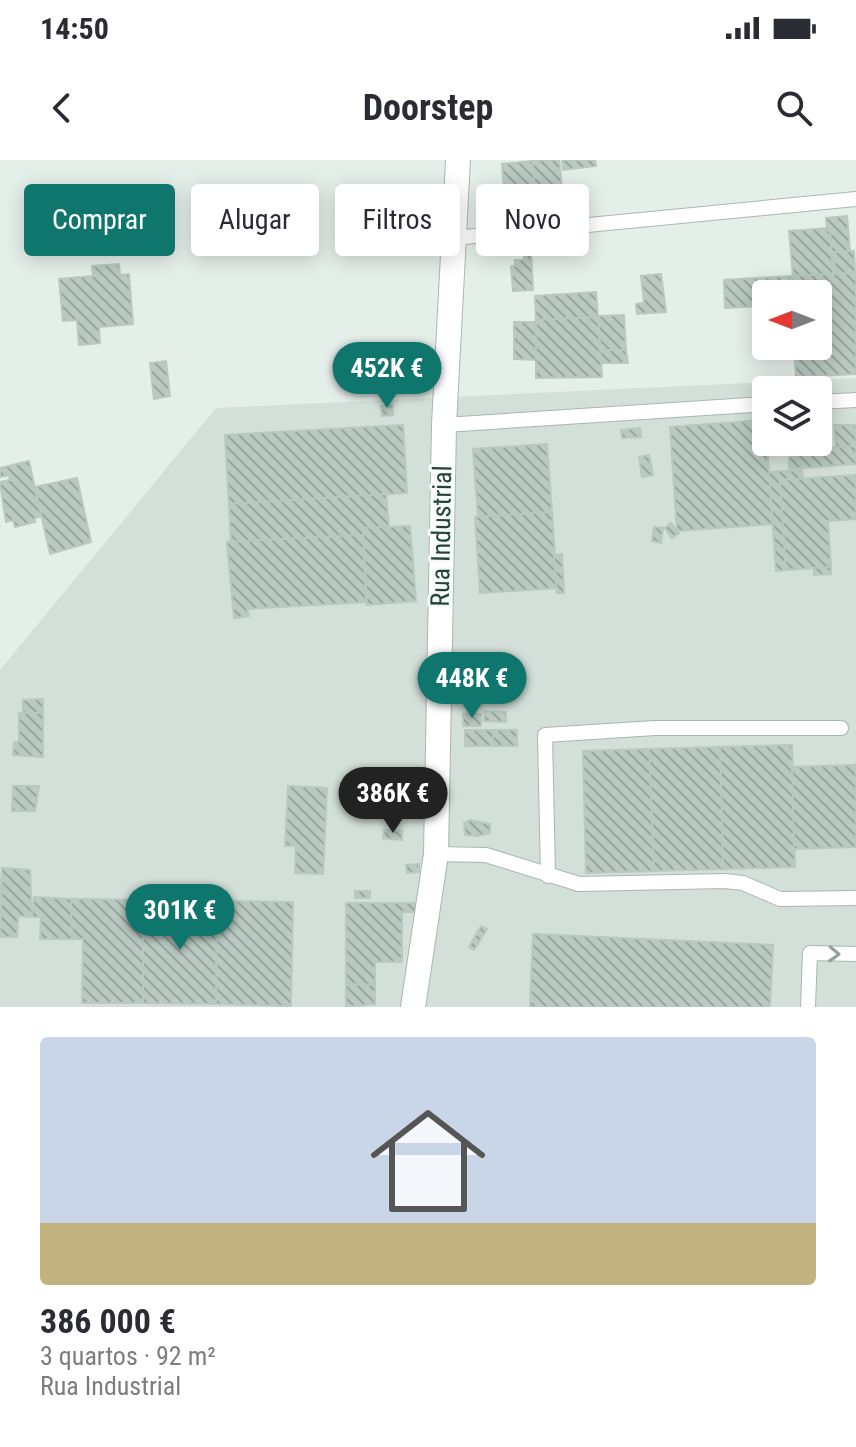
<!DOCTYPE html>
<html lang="pt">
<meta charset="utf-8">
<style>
:root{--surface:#fff;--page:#f2f2f3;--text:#2b2b33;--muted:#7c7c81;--accent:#0f766e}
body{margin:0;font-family:"Roboto Condensed",sans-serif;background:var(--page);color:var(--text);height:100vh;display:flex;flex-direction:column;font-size:30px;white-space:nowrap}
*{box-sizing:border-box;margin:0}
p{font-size:26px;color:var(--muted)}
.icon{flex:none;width:44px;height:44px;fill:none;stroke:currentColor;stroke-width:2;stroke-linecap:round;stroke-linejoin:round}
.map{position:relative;height:847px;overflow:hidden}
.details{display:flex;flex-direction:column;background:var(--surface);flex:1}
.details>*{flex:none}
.hud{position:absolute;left:24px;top:24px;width:808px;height:72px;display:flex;gap:16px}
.needle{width:52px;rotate:270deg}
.buttons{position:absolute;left:752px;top:120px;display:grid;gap:16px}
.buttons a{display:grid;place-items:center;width:80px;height:80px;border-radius:8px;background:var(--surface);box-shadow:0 4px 20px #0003;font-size:40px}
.price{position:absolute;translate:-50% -68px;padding:0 18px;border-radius:28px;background:var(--accent);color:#fff;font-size:26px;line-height:52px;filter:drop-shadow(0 2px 4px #0008)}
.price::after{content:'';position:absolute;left:50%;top:48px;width:24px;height:18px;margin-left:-12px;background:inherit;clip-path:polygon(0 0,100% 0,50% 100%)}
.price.on{background:#222;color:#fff}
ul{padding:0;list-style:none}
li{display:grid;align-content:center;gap:16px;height:424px;padding:0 40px}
li span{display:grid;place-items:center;height:248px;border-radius:8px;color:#555}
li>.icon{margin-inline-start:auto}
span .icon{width:144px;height:144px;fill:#fffc;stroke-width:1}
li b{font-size:34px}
.chip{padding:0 28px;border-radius:8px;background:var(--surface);box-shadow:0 4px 20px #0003;font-size:28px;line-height:72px}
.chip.on{background:var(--accent);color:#fff}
.status{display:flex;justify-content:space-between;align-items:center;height:56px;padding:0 40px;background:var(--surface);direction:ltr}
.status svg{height:22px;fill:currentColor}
header{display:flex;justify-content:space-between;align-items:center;height:104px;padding:0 40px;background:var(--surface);font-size:36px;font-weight:700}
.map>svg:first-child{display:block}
.built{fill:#d3dfd9;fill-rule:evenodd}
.building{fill:url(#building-back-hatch);stroke:#b7c9c0;stroke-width:2}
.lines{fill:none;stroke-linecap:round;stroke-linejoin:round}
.service-casing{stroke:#a7b8b1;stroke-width:16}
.tertiary-casing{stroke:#a7b8b1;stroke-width:26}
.service{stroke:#fff;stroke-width:14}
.tertiary{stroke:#fff;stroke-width:24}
.oneway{stroke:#91a09c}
.labels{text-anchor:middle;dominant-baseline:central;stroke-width:6;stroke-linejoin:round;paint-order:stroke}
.street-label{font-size:26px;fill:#234238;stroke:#f6fbf8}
</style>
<div class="status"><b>14:50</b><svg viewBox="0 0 49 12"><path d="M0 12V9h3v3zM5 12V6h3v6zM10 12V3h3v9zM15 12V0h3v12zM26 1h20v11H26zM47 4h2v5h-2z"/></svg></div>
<header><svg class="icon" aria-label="back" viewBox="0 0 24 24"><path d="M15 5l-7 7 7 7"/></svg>Doorstep<svg class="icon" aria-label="search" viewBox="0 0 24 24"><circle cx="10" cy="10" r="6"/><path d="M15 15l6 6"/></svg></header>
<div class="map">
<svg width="856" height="847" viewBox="0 0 856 847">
<defs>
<pattern id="building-back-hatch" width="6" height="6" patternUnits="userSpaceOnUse" patternTransform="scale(2)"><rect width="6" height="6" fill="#bacac3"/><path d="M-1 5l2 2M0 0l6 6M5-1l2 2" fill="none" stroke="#97a69f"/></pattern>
</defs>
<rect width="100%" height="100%" fill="#e5efea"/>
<!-- built -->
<path class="built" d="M856 218V847H0V510L216 248ZM766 230H818V282H766Z"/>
<!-- building -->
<g class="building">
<path d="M559 0 562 27 535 30 532 0Z"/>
<path d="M562 0H595L596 6 563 10Z"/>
<path d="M532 1 535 30 504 32 502 4Z"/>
<path d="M528 40H536L537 56 528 51Z"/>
<path d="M847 56 850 91 834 92 833 114 830 71 817 69 827 68 826 58Z"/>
<path d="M817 69 830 71 833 114 793 116 789 71Z"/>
<path d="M583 82 584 92 560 94 559 84Z"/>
<path d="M531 90 533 130 513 131 511 106H515V100H524V91Z"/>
<path d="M854 91 855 113 835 114 834 92Z"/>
<path d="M119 104 120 115 129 114 133 164 99 167 100 183 79 185 77 160 63 161 59 119 93 116 92 106Z"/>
<path d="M856 113V214L796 217 794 186H818V134H792L791 116Z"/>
<path d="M661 114 666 152 637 154 636 144 644 143 641 116Z"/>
<path d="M791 116 792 134H766V146L725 148 724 120Z"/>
<path d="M596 132 598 157 536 160 535 136Z"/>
<path d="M624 155 626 190H600L598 156Z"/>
<path d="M598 157 602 217 536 218V160Z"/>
<path d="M514 162H536V200L514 199Z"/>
<path d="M600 190H626L628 203H601Z"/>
<path d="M166 201 170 236 154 239 150 203Z"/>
<path d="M392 244 393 255 382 256 381 246Z"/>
<path d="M765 260 773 364 677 371 670 267Z"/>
<path d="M403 265 407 333 229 344 225 275Z"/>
<path d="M834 265H856V286L836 288Z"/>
<path d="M640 268 641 277 622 278 621 270Z"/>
<path d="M547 284 552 352 478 357 473 289Z"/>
<path d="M856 286V304L789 309V291Z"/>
<path d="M649 295 653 315 642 317 639 297Z"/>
<path d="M29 301 41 356 35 358V362L15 367 13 360 6 362 0 322 10 320 9 315 0 317V308Z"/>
<path d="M802 310 803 319 780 320 786 410 776 411 769 312Z"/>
<path d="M856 315V359L828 361 831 407 786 410 780 320Z"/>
<path d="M77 318 91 382 50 394 35 327Z"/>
<path d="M386 334 389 367 363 368V375L231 382 229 344Z"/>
<path d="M552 352 557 428 480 433 475 357Z"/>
<path d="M671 363 679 373 672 378 665 368Z"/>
<path d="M410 366 416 441 367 445 363 368Z"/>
<path d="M654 367 663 368 661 383 652 381Z"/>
<path d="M363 375 366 442 247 449 249 456 234 458 227 382Z"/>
<path d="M562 394 564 433H557L554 395Z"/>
<path d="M831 407V414L814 415V408Z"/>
<path d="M43 539V553H23V540Z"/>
<path d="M484 551 506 552V562L484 561Z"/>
<path d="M19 553H43V597L13 595 14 582H19Z"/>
<rect x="463" y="554" width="18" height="12"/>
<rect x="465" y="570" width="28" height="16"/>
<rect x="493" y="570" width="24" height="16"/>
<path d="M792 585 795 707 723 709 720 587Z"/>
<path d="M720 587 723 709 654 711 649 589Z"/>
<path d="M649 589 654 711 586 713 583 591Z"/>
<path d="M856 605V687L794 689 792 607Z"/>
<path d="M13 626H39L35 651H12Z"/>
<path d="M288 626 327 628 323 714 295 713 296 686H285Z"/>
<path d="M470 660 490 664V673L478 676 465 675 464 663Z"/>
<path d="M384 670 402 671V680L383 678Z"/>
<path d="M419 704V712L407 713 406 705Z"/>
<path d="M2 708 30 710 32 757 18 756 17 777H0Z"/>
<path d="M0 719H2L0 777Z"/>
<rect x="355" y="731" width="15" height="7"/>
<path d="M34 737 71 739 72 779H40L41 757H32Z"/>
<path d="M71 739 143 740V843H82L83 779H72Z"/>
<path d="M143 740 217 741 216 844 143 843Z"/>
<path d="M217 741 293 742 291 846 216 844Z"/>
<path d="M346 743H418V752H402V802H375V825L346 824Z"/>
<path d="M481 766 487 769 474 790 469 787Z"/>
<path d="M533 774 773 785 770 847H530Z"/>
<path d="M346 824 375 825V844L346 847Z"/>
</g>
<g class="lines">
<defs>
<g id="service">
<path d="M454 78 856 39"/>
<path d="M818 242 856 240"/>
<path d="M444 265 766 244"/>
<path d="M436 694 486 695 579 724 725 721 743 723 780 739 856 738"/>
<path d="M548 716 545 575 655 568H841"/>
<path d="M808 847 810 793 856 794"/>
</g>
<path id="tertiary" d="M413 847 436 694 444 265 458 0"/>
</defs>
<!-- service casing -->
<use href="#service" class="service-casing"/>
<!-- tertiary casing -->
<use href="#tertiary" class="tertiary-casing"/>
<!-- service -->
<use href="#service" class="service"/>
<!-- tertiary -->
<use href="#tertiary" class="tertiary"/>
</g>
<!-- one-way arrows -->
<defs><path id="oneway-chevron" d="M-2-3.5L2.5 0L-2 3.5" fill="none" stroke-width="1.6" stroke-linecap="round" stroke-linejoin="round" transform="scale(2)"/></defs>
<use class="oneway" href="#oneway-chevron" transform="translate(834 794) rotate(2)"/>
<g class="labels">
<!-- street labels -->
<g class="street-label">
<text transform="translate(441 376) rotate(-89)">Rua Industrial</text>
</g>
</g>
</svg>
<div class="buttons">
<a><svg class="needle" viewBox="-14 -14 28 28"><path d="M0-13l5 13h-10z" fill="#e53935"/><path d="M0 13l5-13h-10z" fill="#7c7c81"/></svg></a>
<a><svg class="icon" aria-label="layers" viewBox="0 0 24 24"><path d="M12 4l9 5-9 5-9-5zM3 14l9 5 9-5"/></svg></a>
</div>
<b class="price" style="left:387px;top:250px">452K €</b>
<b class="price" style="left:472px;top:560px">448K €</b>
<b class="price on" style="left:393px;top:675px">386K €</b>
<b class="price" style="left:180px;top:792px">301K €</b>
<div class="hud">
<a class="chip on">Comprar</a>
<a class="chip">Alugar</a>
<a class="chip">Filtros</a>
<a class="chip">Novo</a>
</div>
</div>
<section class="details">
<ul>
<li><span style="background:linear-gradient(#c9d6e8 75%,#c2b280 0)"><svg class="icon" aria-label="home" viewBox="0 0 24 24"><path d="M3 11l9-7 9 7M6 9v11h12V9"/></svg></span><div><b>386 000 €</b><p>3 quartos · 92 m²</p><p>Rua Industrial</p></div></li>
</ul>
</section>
